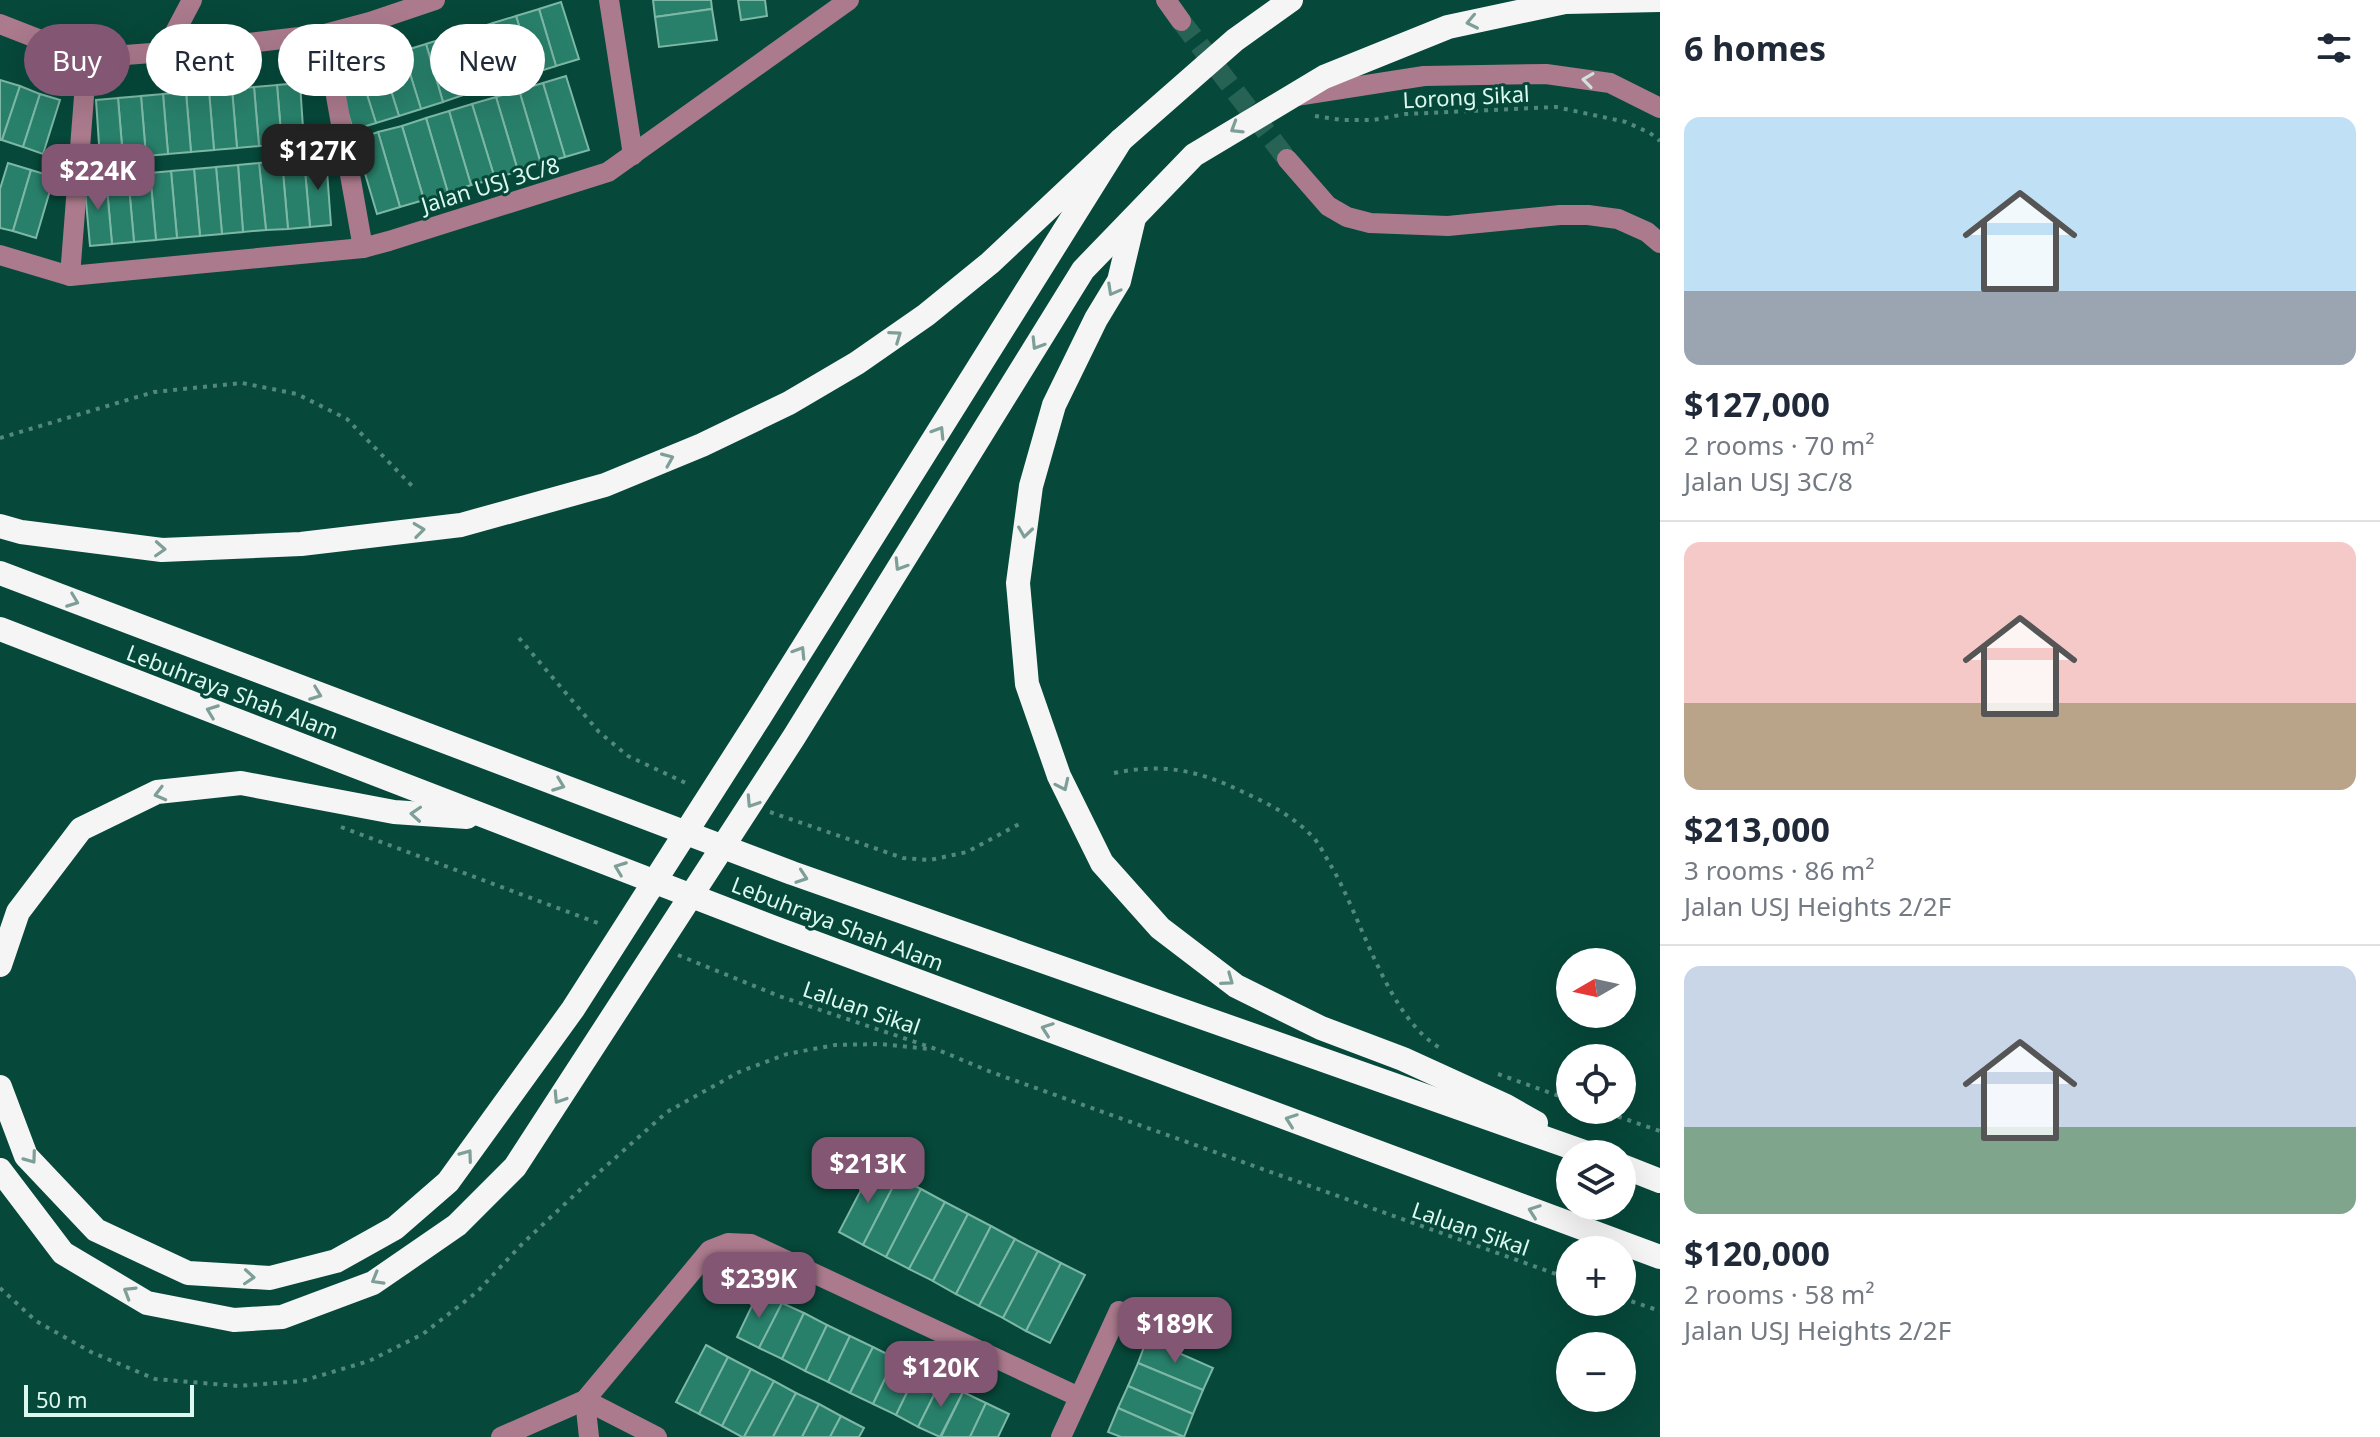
<!DOCTYPE html>
<meta charset="utf-8">
<style>
:root{--surface:#fff;--page:#f6f6f7;--text:#1f2937;--muted:#747a83;--line:#e0e1e3;--accent:#835674}
body{margin:0;font-family:"Noto Sans",sans-serif;background:var(--page);color:var(--text);height:100vh;display:flex;flex-direction:column;font-size:30px;white-space:nowrap}
*{box-sizing:border-box;margin:0}
p{font-size:26px;color:var(--muted)}
.icon{flex:none;width:44px;height:44px;fill:none;stroke:currentColor;stroke-width:2;stroke-linecap:round;stroke-linejoin:round}
.map{position:relative;flex:1;overflow:hidden}
.details{display:flex;flex-direction:column;background:var(--surface);width:720px}
.details>*{flex:none}
.hud{position:absolute;left:24px;top:24px;width:760px;height:72px;display:flex;gap:16px}
.needle{width:52px;rotate:261deg}
.buttons{position:absolute;left:1556px;top:948px;display:grid;gap:16px}
.buttons a{display:grid;place-items:center;width:80px;height:80px;border-radius:50%;background:var(--surface);box-shadow:0 8px 32px #0002;font-size:40px}
.scale{position:absolute;left:24px;bottom:20px;width:170px;box-sizing:border-box;padding-left:8px;border:4px solid #dcf9f0;border-top:0;font-size:22px;line-height:28px;white-space:nowrap;color:#dcf9f0;-webkit-text-stroke:6px #06483a;paint-order:stroke}
.price{position:absolute;translate:-50% -68px;padding:0 18px;border-radius:16px;background:var(--accent);color:#fff;font-size:26px;line-height:52px;filter:drop-shadow(0 2px 4px #0008)}
.price::after{content:'';position:absolute;left:50%;top:48px;width:24px;height:18px;margin-left:-12px;background:inherit;clip-path:polygon(0 0,100% 0,50% 100%)}
.price.selected{background:#222;color:#fff}
ul{padding:0;list-style:none}
li{display:grid;align-content:center;gap:16px;height:424px;padding:0 24px}
li+li{border-top:2px solid var(--line)}
li span{display:grid;place-items:center;height:248px;border-radius:16px;color:#555}
li>.icon{margin-inline-start:auto}
span .icon{width:144px;height:144px;fill:#fffc;stroke-width:1}
li b{font-size:34px}
h2{display:flex;justify-content:space-between;align-items:center;height:96px;padding:0 24px;font-size:34px}
.pill{padding:0 28px;border-radius:36px;background:var(--surface);box-shadow:0 8px 32px #0002;font-size:28px;line-height:72px}
.pill.selected{background:var(--accent);color:#fff}
main{display:flex;flex:1;min-height:0}
.map>svg:first-child{display:block}
.building{fill:#28806b;stroke:#7db7a5;stroke-width:2}
.lines{fill:none;stroke-linecap:round;stroke-linejoin:round}
.minor-tunnel{stroke:#266355;stroke-width:20;stroke-dasharray:20 10;stroke-linecap:butt}
.path{stroke:#53887c;stroke-width:4;stroke-dasharray:4 6;stroke-linecap:butt}
.minor{stroke:#ab7a8d;stroke-width:20}
.highway{stroke:#f5f5f5;stroke-width:24}
.oneway{stroke:#7e9e98}
.oneway2{stroke:#d2e0dc}
.labels{text-anchor:middle;dominant-baseline:central;stroke-width:6;stroke-linejoin:round;paint-order:stroke}
.street-label{font-size:22px;fill:#dcf9f0;stroke:#06483a}
</style>
<main>
<div class="map">
<svg width="1660" height="1437" viewBox="0 0 1660 1437">
<rect width="100%" height="100%" fill="#06483a"/>
<!-- building -->
<g class="building">
<path d="M653 0H711L712 9 655 17Z"/>
<path d="M738 0H765L767 16 741 20Z"/>
<path d="M561 2 579 59 556 66 539 9Z"/>
<path d="M539 9 556 66 534 73 516 16Z"/>
<path d="M712 9 717 40 659 47 655 17Z"/>
<path d="M516 16 534 73 511 81 493 23Z"/>
<path d="M493 23 511 81 489 87 471 30Z"/>
<path d="M471 30 489 87 466 94 448 37Z"/>
<path d="M448 37 466 94 443 102 426 44Z"/>
<path d="M426 44 443 102 421 109 403 51Z"/>
<path d="M403 51 421 109 399 116 381 59Z"/>
<path d="M381 59 399 116 376 123 358 66Z"/>
<path d="M358 66 376 123 353 130 336 73Z"/>
<path d="M566 76 589 150 565 157 543 83Z"/>
<path d="M0 80 20 86 2 140H0Z"/>
<path d="M300 83 304 143 282 145 277 85Z"/>
<path d="M543 83 565 157 541 164 519 90Z"/>
<path d="M277 85 282 145 259 146 254 87Z"/>
<path d="M20 86 40 94 23 147 2 140Z"/>
<path d="M254 87 259 146 237 148 232 89Z"/>
<path d="M232 89 237 148 214 150 209 91Z"/>
<path d="M519 90 541 164 518 171 496 97Z"/>
<path d="M209 91 214 150 191 152 186 92Z"/>
<path d="M186 92 191 152 168 154 163 94Z"/>
<path d="M40 94 60 100 43 154 23 147Z"/>
<path d="M163 94 168 154 146 156 141 96Z"/>
<path d="M141 96 146 156 123 158 118 98Z"/>
<path d="M496 97 518 171 495 179 472 104Z"/>
<path d="M118 98 123 158 100 159 96 100Z"/>
<path d="M472 104 495 179 471 185 449 111Z"/>
<path d="M449 111 471 185 448 193 426 118Z"/>
<path d="M426 118 448 193 424 200 402 126Z"/>
<path d="M402 126 424 200 400 207 378 132Z"/>
<path d="M378 132 400 207 377 214 355 140Z"/>
<path d="M326 157 331 225 310 227 304 159Z"/>
<path d="M304 159 310 227 288 229 282 161Z"/>
<path d="M282 161 288 229 266 230 259 163Z"/>
<path d="M8 163 31 170 13 231 0 228V189Z"/>
<path d="M259 163 266 230 243 232 238 165Z"/>
<path d="M238 165 243 232 222 234 216 167Z"/>
<path d="M216 167 222 234 200 236 194 169Z"/>
<path d="M194 169 200 236 177 238 171 171Z"/>
<path d="M31 170 54 177 36 238 13 231Z"/>
<path d="M171 171 177 238 156 240 150 173Z"/>
<path d="M150 173 156 240 134 242 128 175Z"/>
<path d="M128 175 134 242 112 244 106 177Z"/>
<path d="M106 177 112 244 90 246 84 179Z"/>
<path d="M874 1165 898 1177 863 1245 839 1232Z"/>
<path d="M898 1177 921 1189 886 1257 863 1245Z"/>
<path d="M921 1189 945 1202 909 1269 886 1257Z"/>
<path d="M945 1202 968 1214 933 1281 909 1269Z"/>
<path d="M968 1214 991 1226 956 1294 933 1281Z"/>
<path d="M991 1226 1015 1239 979 1306 956 1294Z"/>
<path d="M1015 1239 1038 1251 1003 1318 979 1306Z"/>
<path d="M1038 1251 1061 1263 1026 1331 1003 1318Z"/>
<path d="M1061 1263 1085 1275 1050 1343 1026 1331Z"/>
<path d="M759 1291 782 1303 759 1348 737 1337Z"/>
<path d="M782 1303 804 1313 782 1359 759 1348Z"/>
<path d="M804 1313 827 1325 805 1371 782 1359Z"/>
<path d="M827 1325 850 1336 828 1382 805 1371Z"/>
<path d="M850 1336 873 1347 850 1393 828 1382Z"/>
<path d="M1147 1339 1213 1368 1203 1390 1138 1363Z"/>
<path d="M706 1345 728 1357 699 1414 676 1402Z"/>
<path d="M873 1347 895 1358 873 1404 850 1393Z"/>
<path d="M728 1357 751 1369 722 1426 699 1414Z"/>
<path d="M895 1358 918 1370 896 1415 873 1404Z"/>
<path d="M1138 1363 1203 1390 1193 1414 1128 1386Z"/>
<path d="M751 1369 774 1381 744 1437H742L722 1426Z"/>
<path d="M918 1370 941 1381 918 1427 896 1415Z"/>
<path d="M774 1381 796 1393 773 1437H744Z"/>
<path d="M941 1381 963 1392 940 1437 918 1427Z"/>
<path d="M1128 1386 1193 1414 1184 1437 1118 1408Z"/>
<path d="M963 1392 986 1403 970 1437H941Z"/>
<path d="M796 1393 819 1404 802 1437H773Z"/>
<path d="M986 1403 1009 1414 998 1437H970Z"/>
<path d="M819 1404 841 1416 830 1437H802Z"/>
<path d="M1118 1408 1184 1437H1121L1108 1432Z"/>
<path d="M841 1416 864 1428 859 1437H830Z"/>
</g>
<g class="lines">
<!-- minor-tunnel -->
<path class="minor-tunnel" d="M1181 21 1287 159"/>
<!-- path -->
<g class="path">
<path d="M1315 116 1342 120H1373L1406 114 1556 107 1626 122 1650 133 1660 141"/>
<path d="M0 438 154 392 242 383 297 394 347 419 415 489"/>
<path d="M519 638 599 732 628 756 690 785"/>
<path d="M1114 773C1163 763 1198 770 1243 792 1267 803 1291 815 1310 834 1318 841 1324 854 1330 864 1362 917 1387 1019 1442 1049"/>
<path d="M770 812 903 858 930 860 967 852 1021 823"/>
<path d="M341 827 603 925"/>
<path d="M678 955 779 996 936 1049 991 1072 1570 1279"/>
<path d="M1498 1074 1570 1100"/>
<path d="M1599 1110 1660 1131"/>
<path d="M0 1288 36 1321 91 1352 155 1379 238 1386 302 1381 369 1361 423 1334 477 1292 523 1243 596 1175 667 1112 739 1072 787 1054 835 1045 880 1044 930 1049"/>
<path d="M1622 1298 1660 1311"/>
</g>
<!-- minor -->
<g class="minor">
<path d="M609 0 633 155"/>
<path d="M1166 0 1181 21"/>
<path d="M0 24 87 58 190 50 325 34 370 22 435 0"/>
<path d="M325 34 363 248"/>
<path d="M164 53 192 0"/>
<path d="M1296 96 1424 76 1546 74 1610 83 1660 108"/>
<path d="M1287 159 1328 206 1347 217 1370 223 1448 226 1560 215H1588L1618 219 1647 232 1660 243"/>
<path d="M0 255 70 276 363 248 389 241 608 172 849 0"/>
<path d="M70 276 87 58"/>
<path d="M585 1400 657 1437"/>
<path d="M585 1400 589 1437"/>
<path d="M501 1437 585 1400 710 1250 728 1243 751 1244 1079 1397"/>
<path d="M1061 1437 1119 1311"/>
</g>
<!-- highway -->
<g class="highway">
<path d="M1134 218 1119 281 1096 319 1054 405 1031 486 1018 583 1027 684 1059 776 1102 863 1160 928 1236 986 1321 1028 1403 1059 1506 1106 1536 1123"/>
<path d="M0 526 21 532 162 550 301 544 461 525 605 485 702 445 789 403 857 363 926 315 990 263 1121 140 1235 40 1291 0"/>
<path d="M0 573 792 873 1590 1154"/>
<path d="M0 629 772 927 1660 1257"/>
<path d="M0 965 18 912 81 829 157 792 241 783 394 812 467 817"/>
<path d="M0 1087 26 1156 96 1230 188 1273 270 1278 336 1261 395 1228 448 1182 573 1009 759 718 1121 140"/>
<path d="M1622 1166 1660 1181"/>
<path d="M0 1170 63 1253 147 1303 234 1320 282 1317 373 1283 457 1225 515 1167 794 737 1083 270 1194 155 1324 77 1448 27 1565 2 1660 0"/>
</g>
</g>
<!-- one-way arrows -->
<defs><path id="oneway-chevron" d="M-2-3.5L2.5 0L-2 3.5" fill="none" stroke-width="1.6" stroke-linecap="round" stroke-linejoin="round" transform="scale(2)"/></defs>
<g class="oneway">
<use href="#oneway-chevron" transform="translate(1472 22) rotate(168)"/>
<use href="#oneway-chevron" transform="translate(1236 128) rotate(148)"/>
<use href="#oneway-chevron" transform="translate(1113 290) rotate(119)"/>
<use href="#oneway-chevron" transform="translate(896 336) rotate(-35)"/>
<use href="#oneway-chevron" transform="translate(1037 344) rotate(122)"/>
<use href="#oneway-chevron" transform="translate(939 432) rotate(-58)"/>
<use href="#oneway-chevron" transform="translate(668 459) rotate(-23)"/>
<use href="#oneway-chevron" transform="translate(419 530) rotate(-7)"/>
<use href="#oneway-chevron" transform="translate(1025 532) rotate(98)"/>
<use href="#oneway-chevron" transform="translate(160 549) rotate(3)"/>
<use href="#oneway-chevron" transform="translate(900 565) rotate(122)"/>
<use href="#oneway-chevron" transform="translate(73 601) rotate(21)"/>
<use href="#oneway-chevron" transform="translate(800 652) rotate(-58)"/>
<use href="#oneway-chevron" transform="translate(316 694) rotate(21)"/>
<use href="#oneway-chevron" transform="translate(212 711) rotate(-159)"/>
<use href="#oneway-chevron" transform="translate(559 785) rotate(21)"/>
<use href="#oneway-chevron" transform="translate(1063 785) rotate(65)"/>
<use href="#oneway-chevron" transform="translate(160 794) rotate(165)"/>
<use href="#oneway-chevron" transform="translate(752 802) rotate(123)"/>
<use href="#oneway-chevron" transform="translate(416 814) rotate(-176)"/>
<use href="#oneway-chevron" transform="translate(620 868) rotate(-159)"/>
<use href="#oneway-chevron" transform="translate(802 877) rotate(19)"/>
<use href="#oneway-chevron" transform="translate(1228 980) rotate(36)"/>
<use href="#oneway-chevron" transform="translate(1047 1029) rotate(-160)"/>
<use href="#oneway-chevron" transform="translate(559 1098) rotate(123)"/>
<use href="#oneway-chevron" transform="translate(1291 1120) rotate(-160)"/>
<use href="#oneway-chevron" transform="translate(467 1155) rotate(-54)"/>
<use href="#oneway-chevron" transform="translate(31 1158) rotate(54)"/>
<use href="#oneway-chevron" transform="translate(1534 1211) rotate(-160)"/>
<use href="#oneway-chevron" transform="translate(249 1277) rotate(4)"/>
<use href="#oneway-chevron" transform="translate(377 1279) rotate(150)"/>
<use href="#oneway-chevron" transform="translate(129 1292) rotate(-149)"/>
</g>
<use class="oneway2" href="#oneway-chevron" transform="translate(1588 80) rotate(-172)"/>
<g class="labels">
<!-- street labels -->
<g class="street-label">
<text transform="translate(1466 96) rotate(-3)">Lorong Sikal</text>
<text transform="translate(490 184) rotate(-17)">Jalan USJ 3C/8</text>
<text transform="translate(233 691) rotate(21)">Lebuhraya Shah Alam</text>
<text transform="translate(838 923) rotate(21)">Lebuhraya Shah Alam</text>
<text transform="translate(862 1007) rotate(19)">Laluan Sikal</text>
<text transform="translate(1471 1228) rotate(19)">Laluan Sikal</text>
</g>
</g>
</svg>
<div class="buttons">
<a><svg class="needle" viewBox="-14 -14 28 28"><path d="M0-13l5 13h-10z" fill="#e53935"/><path d="M0 13l5-13h-10z" fill="#747a83"/></svg></a>
<a><svg class="icon" aria-label="locate" viewBox="0 0 24 24"><circle cx="12" cy="12" r="6"/><path d="M12 2v4M12 18v4M2 12h4M18 12h4"/></svg></a>
<a><svg class="icon" aria-label="layers" viewBox="0 0 24 24"><path d="M12 4l9 5-9 5-9-5zM3 14l9 5 9-5"/></svg></a>
<a>+</a>
<a>−</a>
</div>
<div class="scale">50 m</div>
<b class="price selected" style="left:318px;top:192px">$127K</b>
<b class="price" style="left:98px;top:212px">$224K</b>
<b class="price" style="left:868px;top:1205px">$213K</b>
<b class="price" style="left:759px;top:1320px">$239K</b>
<b class="price" style="left:1175px;top:1365px">$189K</b>
<b class="price" style="left:941px;top:1409px">$120K</b>
<div class="hud">
<a class="pill selected">Buy</a>
<a class="pill">Rent</a>
<a class="pill">Filters</a>
<a class="pill">New</a>
</div>
</div>
<section class="details">
<h2>6 homes<svg class="icon" aria-label="filters" viewBox="0 0 24 24"><path d="M4 7h16M4 17h16"/><circle cx="9" cy="7" r="2"/><circle cx="15" cy="17" r="2"/></svg></h2>
<ul>
<li><span style="background:linear-gradient(#bfe0f5 70%,#9aa5b1 0)"><svg class="icon" aria-label="home" viewBox="0 0 24 24"><path d="M3 11l9-7 9 7M6 9v11h12V9"/></svg></span><div><b>$127,000</b><p>2 rooms · 70 m²</p><p>Jalan USJ 3C/8</p></div></li>
<li><span style="background:linear-gradient(#f6c9c9 65%,#b9a48a 0)"><svg class="icon" aria-label="home" viewBox="0 0 24 24"><path d="M3 11l9-7 9 7M6 9v11h12V9"/></svg></span><div><b>$213,000</b><p>3 rooms · 86 m²</p><p>Jalan USJ Heights 2/2F</p></div></li>
<li><span style="background:linear-gradient(#c9d6e8 65%,#7fa58c 0)"><svg class="icon" aria-label="home" viewBox="0 0 24 24"><path d="M3 11l9-7 9 7M6 9v11h12V9"/></svg></span><div><b>$120,000</b><p>2 rooms · 58 m²</p><p>Jalan USJ Heights 2/2F</p></div></li>
</ul>
</section>
</main>
